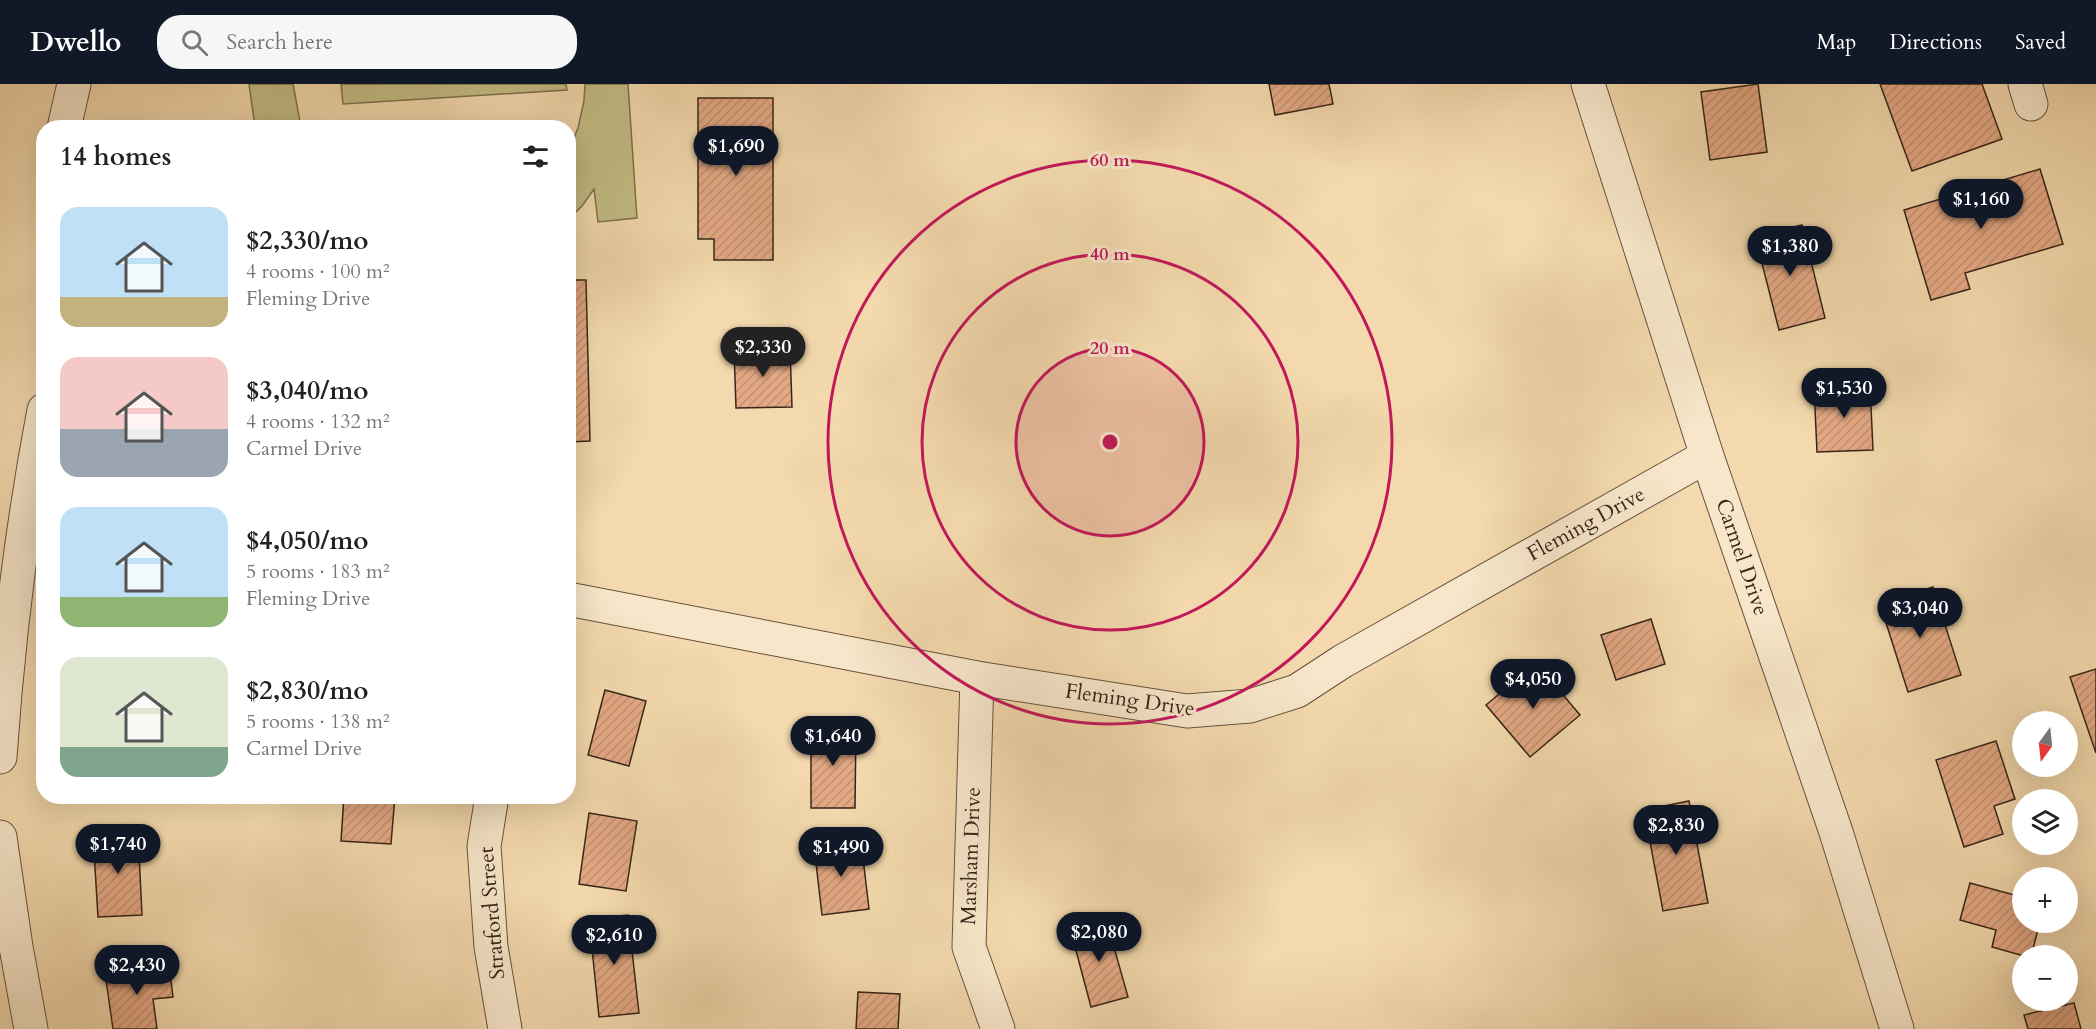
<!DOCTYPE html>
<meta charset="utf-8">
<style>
:root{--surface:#fff;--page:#f6f6f6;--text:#222;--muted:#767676;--accent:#111827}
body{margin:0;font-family:Cardo,serif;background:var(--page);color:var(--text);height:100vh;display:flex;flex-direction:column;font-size:22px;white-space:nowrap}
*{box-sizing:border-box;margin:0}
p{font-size:20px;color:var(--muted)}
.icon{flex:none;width:33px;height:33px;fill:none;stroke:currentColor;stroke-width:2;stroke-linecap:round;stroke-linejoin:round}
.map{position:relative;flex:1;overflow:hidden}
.sheet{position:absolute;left:36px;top:36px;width:540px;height:684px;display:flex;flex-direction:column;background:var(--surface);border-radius:24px;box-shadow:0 6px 24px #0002}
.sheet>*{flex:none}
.needle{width:39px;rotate:195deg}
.fabs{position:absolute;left:2012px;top:627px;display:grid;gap:12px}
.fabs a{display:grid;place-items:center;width:66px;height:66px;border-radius:50%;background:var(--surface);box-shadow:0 6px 24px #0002;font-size:30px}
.price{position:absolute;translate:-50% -51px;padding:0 14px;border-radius:21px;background:var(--accent);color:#fff;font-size:20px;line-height:39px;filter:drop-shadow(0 2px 3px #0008)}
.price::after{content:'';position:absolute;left:50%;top:36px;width:18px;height:14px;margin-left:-9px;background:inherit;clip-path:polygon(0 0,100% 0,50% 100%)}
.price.on{background:#222;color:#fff}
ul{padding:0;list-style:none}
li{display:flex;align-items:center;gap:18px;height:150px;padding:0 24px}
li span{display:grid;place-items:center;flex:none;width:168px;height:120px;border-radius:18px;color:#555}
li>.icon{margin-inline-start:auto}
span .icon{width:72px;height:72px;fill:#fffc;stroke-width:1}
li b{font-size:26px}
h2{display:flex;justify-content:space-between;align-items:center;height:72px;padding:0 24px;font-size:26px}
header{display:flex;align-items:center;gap:36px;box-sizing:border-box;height:84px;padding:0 30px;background:var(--accent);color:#fff}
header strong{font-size:28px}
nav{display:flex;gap:33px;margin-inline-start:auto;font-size:21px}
.search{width:420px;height:54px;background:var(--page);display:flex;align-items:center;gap:15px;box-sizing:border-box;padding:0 21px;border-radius:24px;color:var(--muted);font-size:22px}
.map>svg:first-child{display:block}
.grass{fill:#c3bc84;stroke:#7d704e;stroke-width:1.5}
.building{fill:url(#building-hatch);stroke:#372519;stroke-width:1.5}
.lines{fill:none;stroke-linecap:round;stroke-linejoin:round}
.minor-casing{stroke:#66523e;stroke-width:35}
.minor{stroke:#f7e6ca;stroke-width:33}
.ring{fill:none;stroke:#c2185b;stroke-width:3}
.labels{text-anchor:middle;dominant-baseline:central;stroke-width:6;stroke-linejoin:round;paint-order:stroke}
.street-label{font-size:21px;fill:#372519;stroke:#f7e6ca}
.centre{fill:#c2185b;stroke:#f7e6ca;stroke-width:3}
.ring-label{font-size:18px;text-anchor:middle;font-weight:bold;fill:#c2185b;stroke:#f7e6ca;stroke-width:6;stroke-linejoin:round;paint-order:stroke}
</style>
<header>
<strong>Dwello</strong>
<div class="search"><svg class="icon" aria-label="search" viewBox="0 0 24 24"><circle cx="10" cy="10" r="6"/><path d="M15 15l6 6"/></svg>Search here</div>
<nav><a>Map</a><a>Directions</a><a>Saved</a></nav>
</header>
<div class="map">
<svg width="2096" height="945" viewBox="0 0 2096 945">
<defs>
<pattern id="building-hatch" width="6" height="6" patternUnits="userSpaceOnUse" patternTransform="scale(1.5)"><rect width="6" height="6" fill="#e3a984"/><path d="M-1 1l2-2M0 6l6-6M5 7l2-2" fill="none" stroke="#c39171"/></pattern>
</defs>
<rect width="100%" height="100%" fill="#f3d9ad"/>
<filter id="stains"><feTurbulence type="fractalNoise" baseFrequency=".00333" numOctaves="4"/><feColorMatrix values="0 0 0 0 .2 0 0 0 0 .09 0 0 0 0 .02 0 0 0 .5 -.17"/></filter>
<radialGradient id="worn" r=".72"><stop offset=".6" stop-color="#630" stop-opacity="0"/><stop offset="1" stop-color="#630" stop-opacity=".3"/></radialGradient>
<!-- grass -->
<g class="grass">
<path d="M249 0H293L301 43H255Z"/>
<path d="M341 0H566L567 6 343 20Z"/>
<path d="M585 0H628L637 134 598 138 594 105 582 122 569 135V65L578 44 584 17Z"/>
</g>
<!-- building -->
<g class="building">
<path d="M1269 0H1329L1333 20 1275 31Z"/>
<path d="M1758 0 1767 68 1710 76 1701 8Z"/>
<path d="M1880 0H1982L2002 55 1912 87Z"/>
<path d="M698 14H773V176H714V155H698Z"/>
<path d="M2040 85 2063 160 1965 189 1970 205 1931 216 1904 126Z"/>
<path d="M1802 141 1825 234 1779 246 1755 152Z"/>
<path d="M568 196H586L590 357 568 358Z"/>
<path d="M790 264 792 323 736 324 734 265Z"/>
<path d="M1870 301 1873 366 1817 368 1814 303Z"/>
<path d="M1933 503 1961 591 1908 608 1880 520Z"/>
<path d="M1651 535 1665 580 1616 596 1601 551Z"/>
<path d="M1536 579 1580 631 1530 673 1486 621Z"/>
<path d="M2096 585V669L2070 593Z"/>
<path d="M605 606 646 617 629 682 588 671Z"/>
<path d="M811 642H856L855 724H811Z"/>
<path d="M1996 657 2015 715 1994 722 2003 750 1964 763 1936 676Z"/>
<path d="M94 712H133V719L94 717Z"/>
<path d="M344 712H395L391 760 341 757Z"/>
<path d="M1689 717 1708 819 1663 827 1644 726Z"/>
<path d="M589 729 637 737 626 807 579 800Z"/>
<path d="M138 749 142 831 98 833 93 751Z"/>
<path d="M861 757 869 825 822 831 814 762Z"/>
<path d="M1970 799 2022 813V838H2040L2031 872H2024L1992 863 1996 846 1960 836Z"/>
<path d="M628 831 639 929 599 933 589 835Z"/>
<path d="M1106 835 1128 913 1091 923 1070 844Z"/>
<path d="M169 880 173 913 153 915 157 945H113L105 889Z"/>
<path d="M858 908 900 910 898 945H856Z"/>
<path d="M2074 919 2081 945H2028L2024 931Z"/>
</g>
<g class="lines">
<defs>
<g id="minor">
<path d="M1588 0 1707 372 1836 748 1897 945"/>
<path d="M2025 0 2031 20"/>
<path d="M64 44 74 0"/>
<path d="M568 515 977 594 1187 627 1250 622 1297 607 1343 577 1707 372"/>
<path d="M977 594 969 863 998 945"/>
<path d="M0 673C8 557 22 441 44 326"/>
<path d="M492 712 484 762 491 863 505 945"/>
<path d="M0 753 16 863 31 945"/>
</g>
</defs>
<!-- minor casing -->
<use href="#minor" class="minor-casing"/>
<!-- minor -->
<use href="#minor" class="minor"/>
</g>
<!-- distance rings -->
<circle cx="1110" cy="358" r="94" fill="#c2185b" fill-opacity=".12"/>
<g class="ring">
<circle cx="1110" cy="358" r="94"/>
<circle cx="1110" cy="358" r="188"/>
<circle cx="1110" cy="358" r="282"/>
</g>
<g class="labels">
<!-- street labels -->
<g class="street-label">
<text transform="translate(1586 440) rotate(-29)">Fleming Drive</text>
<text transform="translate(1742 473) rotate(71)">Carmel Drive</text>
<text transform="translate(1130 616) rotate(8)">Fleming Drive</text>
<text transform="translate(971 772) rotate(-88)">Marsham Drive</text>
<text transform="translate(492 829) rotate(-95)">Stratford Street</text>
</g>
</g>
<circle cx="1110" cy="358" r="9" class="centre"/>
<g class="ring-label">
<text x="1110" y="82">60 m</text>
<text x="1110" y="176">40 m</text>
<text x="1110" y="270">20 m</text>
</g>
<rect width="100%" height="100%" filter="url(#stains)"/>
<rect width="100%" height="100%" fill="url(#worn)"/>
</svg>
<div class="fabs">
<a><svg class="needle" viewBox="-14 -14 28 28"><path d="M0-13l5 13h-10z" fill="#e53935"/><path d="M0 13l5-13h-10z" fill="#767676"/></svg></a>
<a><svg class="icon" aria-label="layers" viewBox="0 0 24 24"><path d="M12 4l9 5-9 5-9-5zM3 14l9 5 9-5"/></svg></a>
<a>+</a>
<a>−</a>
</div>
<b class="price" style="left:736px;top:93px">$1,690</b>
<b class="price" style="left:1981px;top:146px">$1,160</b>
<b class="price" style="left:1790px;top:193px">$1,380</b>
<b class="price on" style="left:763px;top:294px">$2,330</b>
<b class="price" style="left:1844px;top:335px">$1,530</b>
<b class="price" style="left:1920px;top:555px">$3,040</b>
<b class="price" style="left:1533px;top:626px">$4,050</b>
<b class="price" style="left:833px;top:683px">$1,640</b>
<b class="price" style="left:1676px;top:772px">$2,830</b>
<b class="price" style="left:118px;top:791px">$1,740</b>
<b class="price" style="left:841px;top:794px">$1,490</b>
<b class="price" style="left:1099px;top:879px">$2,080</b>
<b class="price" style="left:614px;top:882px">$2,610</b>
<b class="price" style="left:137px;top:912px">$2,430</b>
<section class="sheet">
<h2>14 homes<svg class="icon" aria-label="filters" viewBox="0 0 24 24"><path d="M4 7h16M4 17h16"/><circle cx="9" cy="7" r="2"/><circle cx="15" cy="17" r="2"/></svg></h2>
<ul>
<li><span style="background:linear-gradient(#bfe0f5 75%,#c2b280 0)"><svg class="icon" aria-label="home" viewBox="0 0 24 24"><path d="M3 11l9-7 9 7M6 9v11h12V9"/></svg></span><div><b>$2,330/mo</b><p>4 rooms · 100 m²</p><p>Fleming Drive</p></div></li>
<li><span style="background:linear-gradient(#f6c9c9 60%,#9aa5b1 0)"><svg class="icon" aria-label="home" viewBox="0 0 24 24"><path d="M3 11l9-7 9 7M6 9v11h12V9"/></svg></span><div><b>$3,040/mo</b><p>4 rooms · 132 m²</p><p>Carmel Drive</p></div></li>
<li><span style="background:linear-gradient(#bfe0f5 75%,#8fb573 0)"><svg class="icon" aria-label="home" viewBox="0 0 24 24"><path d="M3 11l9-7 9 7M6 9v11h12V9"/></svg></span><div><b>$4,050/mo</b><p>5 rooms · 183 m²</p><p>Fleming Drive</p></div></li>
<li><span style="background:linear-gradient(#dfe7d0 75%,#7fa58c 0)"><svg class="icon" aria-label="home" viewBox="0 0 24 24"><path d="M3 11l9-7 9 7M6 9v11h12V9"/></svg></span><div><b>$2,830/mo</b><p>5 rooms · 138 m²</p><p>Carmel Drive</p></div></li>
</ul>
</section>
</div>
